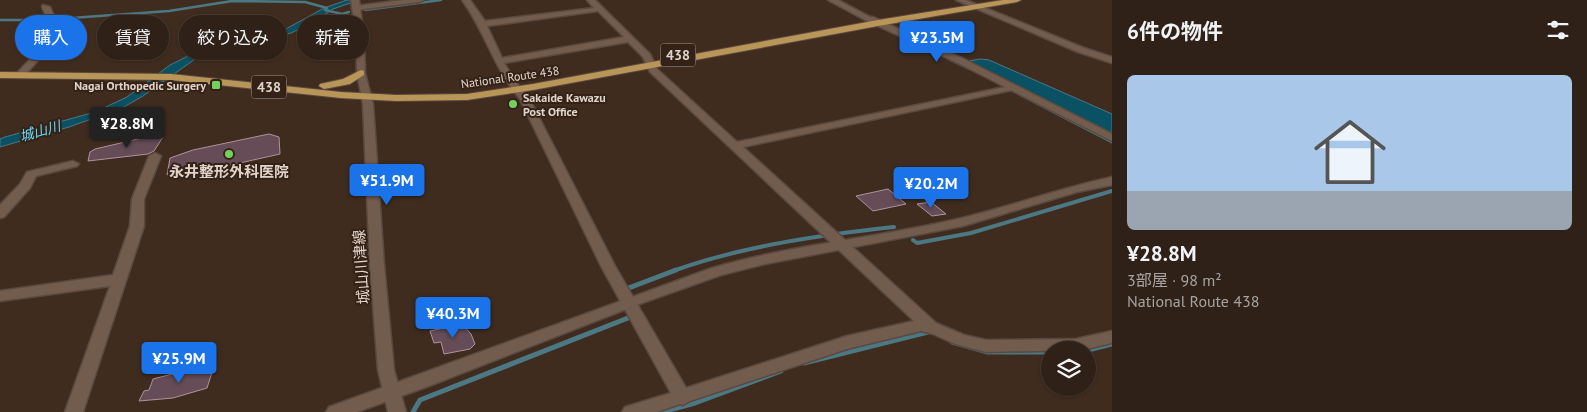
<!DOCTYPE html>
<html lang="ja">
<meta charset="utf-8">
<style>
:root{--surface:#2f2117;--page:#3b2e24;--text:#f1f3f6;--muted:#a7a3a1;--line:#4a3e36;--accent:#1a73e8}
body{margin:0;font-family:"PT Sans","Noto Sans JP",sans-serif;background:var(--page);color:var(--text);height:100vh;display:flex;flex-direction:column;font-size:19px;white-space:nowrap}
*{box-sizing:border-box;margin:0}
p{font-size:16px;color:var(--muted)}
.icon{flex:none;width:28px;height:28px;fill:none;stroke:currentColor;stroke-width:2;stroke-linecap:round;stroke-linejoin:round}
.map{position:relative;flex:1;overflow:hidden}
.details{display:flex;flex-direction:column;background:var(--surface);width:475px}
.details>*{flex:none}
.banner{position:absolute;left:15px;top:15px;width:475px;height:45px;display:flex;gap:10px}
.controls{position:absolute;left:1041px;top:341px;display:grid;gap:10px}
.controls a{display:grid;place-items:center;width:55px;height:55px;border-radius:50%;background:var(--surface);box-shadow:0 1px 4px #0004,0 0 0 1px var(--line);font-size:25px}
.price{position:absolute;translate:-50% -42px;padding:0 11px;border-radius:5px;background:var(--accent);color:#fff;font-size:16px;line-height:32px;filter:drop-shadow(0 1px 2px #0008)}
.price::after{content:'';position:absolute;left:50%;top:30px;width:15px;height:11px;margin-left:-8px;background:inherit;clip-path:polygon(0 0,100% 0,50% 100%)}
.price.selected{background:#222;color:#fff}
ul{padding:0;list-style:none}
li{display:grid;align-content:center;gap:10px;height:265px;padding:0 15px}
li+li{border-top:1px solid var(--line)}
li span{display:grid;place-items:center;height:155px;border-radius:8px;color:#555}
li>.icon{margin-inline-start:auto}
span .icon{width:90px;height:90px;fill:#fffc;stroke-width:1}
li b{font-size:21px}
h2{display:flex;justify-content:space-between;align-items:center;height:60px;padding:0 15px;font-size:21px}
.tag{padding:0 18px;border-radius:22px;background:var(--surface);box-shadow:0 1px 4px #0004,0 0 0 1px var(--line);font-size:18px;line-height:45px}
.tag.selected{background:var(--accent);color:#fff}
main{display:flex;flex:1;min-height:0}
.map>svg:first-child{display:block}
.water{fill:#0b5164;stroke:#4b7883}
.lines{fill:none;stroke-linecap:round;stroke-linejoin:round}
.stream-far3{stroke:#4b7883;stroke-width:2.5}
.stream-far2{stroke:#4b7883;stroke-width:3}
.stream-far1{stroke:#4b7883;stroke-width:4}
.stream{stroke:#4b7883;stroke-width:5}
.building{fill:#654c56;stroke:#af939d}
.minor-casing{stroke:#5a493f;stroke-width:3}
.tertiary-casing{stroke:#5a493f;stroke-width:3}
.secondary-casing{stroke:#5a493f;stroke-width:3}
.trunk-casing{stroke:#5a493f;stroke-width:2}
.minor{fill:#725c4e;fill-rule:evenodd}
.tertiary{fill:#725c4e;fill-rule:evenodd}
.secondary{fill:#725c4e;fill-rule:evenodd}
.trunk{fill:#b99558;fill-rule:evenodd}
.poi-dot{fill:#72d25d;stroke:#352216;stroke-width:2}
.labels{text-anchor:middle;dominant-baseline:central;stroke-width:4;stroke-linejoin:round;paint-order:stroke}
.far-street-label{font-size:12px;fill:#e0d3cb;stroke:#352216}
.far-poi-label{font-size:12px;font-weight:bold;fill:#e0d3cb;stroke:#352216;text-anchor:end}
.shield{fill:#352216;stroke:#ad9e95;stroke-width:1}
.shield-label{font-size:14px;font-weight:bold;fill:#e0d3cb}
.far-water-label{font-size:14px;font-style:italic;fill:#63dafe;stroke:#352216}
.poi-label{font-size:15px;font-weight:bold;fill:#e0d3cb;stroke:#352216}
.street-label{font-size:15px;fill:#e0d3cb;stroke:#352216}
</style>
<main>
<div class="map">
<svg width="1112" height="412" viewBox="0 0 1112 412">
<rect width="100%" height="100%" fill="#3f2c1f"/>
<!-- water -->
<g class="water">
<path d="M347 0H359L333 9 314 22 291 33 220 49 198 57 143 96 122 108 69 127 0 147V139L5 137 95 112 127 97 170 65 194 53 284 30 324 8Z"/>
<path d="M981 59 989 60 1112 114V133L968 61Z"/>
</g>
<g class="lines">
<!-- stream-far3 -->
<g class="stream-far3">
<path d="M325 10 342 14 349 12"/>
<path d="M365 10 441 0"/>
<path d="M57 19 169 11 232 1 305 2 327 8"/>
<path d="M0 20H47"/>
<path d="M949 59 970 69"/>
</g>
<!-- stream-far2 -->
<path class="stream-far2" d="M998 83 1112 142"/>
<!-- stream-far1 -->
<g class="stream-far1">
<path d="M913 240 917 243 971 233 1112 191"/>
<path d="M673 271C742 246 821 235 894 227"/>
</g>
<!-- stream -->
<g class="stream">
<path d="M626 289 676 270"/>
<path d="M952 342 988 352H1050"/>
<path d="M1088 350 1112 344"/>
<path d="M804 363 928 332"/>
<path d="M413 412 420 400 628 318"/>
<path d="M662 412 695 403 781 371"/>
</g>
</g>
<!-- building -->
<g class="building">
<path d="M269 134 279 137 280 154 204 171 167 175 170 158 193 150Z"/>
<path d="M155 135 163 137 154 151 148 154 88 161 90 152 95 149Z"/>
<path d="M888 189 906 204 873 211 856 196Z"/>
<path d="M931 202 946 214 932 216 917 204Z"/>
<path d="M462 324 471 334 475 344 470 349 444 354 441 342 434 343 430 331Z"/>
<path d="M215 363 207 388 173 398 139 401 144 391 149 390 153 379Z"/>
</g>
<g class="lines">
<defs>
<g id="minor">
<path d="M462 0H470L485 21 594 8 587 0H595L650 54 657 69 737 142 1015 85 1017 87 1012 90 743 147 936 323 964 335 986 340 1076 339 1112 331V343L1082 350 986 352 955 344 933 334 921 331 847 349 690 401 683 405 680 404 657 412H622L625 407 671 393 601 266 520 99C494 69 485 31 462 0ZM598 11 624 37 502 58 487 26ZM628 42 643 57 650 72 914 321 847 336 686 388 615 266 529 98 515 81 504 63Z"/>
<path d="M828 0H838L874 19 867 21Z"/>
<path d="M956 0H966L1084 48 1112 57V63L1078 52Z"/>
<path d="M43 5 50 7 62 34 23 77H17V73L54 34 42 7Z"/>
<path d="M155 153 161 156 144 199V226L83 412H65L110 286 0 301V291L113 275 130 226 132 199 149 156Z"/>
<path d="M73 161 79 164 77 166 36 176 30 188 4 217 0 218V205L20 184 27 172Z"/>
</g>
<g id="tertiary">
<path d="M403 0H424L420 2 356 10 352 8 356 6Z"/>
<path d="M867 17H873L962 58 1112 134V141L956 62 867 21Z"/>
<path d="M1112 177V185L1077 192 963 226 765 264 721 275 642 303 429 386 357 412H326L329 407 712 268C794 244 879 238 962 218 1012 206 1061 188 1112 177Z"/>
</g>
<path id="secondary" d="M351 0H359L364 37 365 73 373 104 384 265 394 370 406 412H388L378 370 370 265 363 104 357 73 356 37Z"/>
<g id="trunk">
<path d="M1003 0H1021L1017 2 878 26 533 90 467 100 396 101 341 98 171 80 0 78V72L171 74 341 92 396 95 467 94 533 84 878 20Z"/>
<path d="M361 70 364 71V75L350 84 324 89 319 86 320 84 343 79Z"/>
</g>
</defs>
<!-- minor casing -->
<use href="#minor" class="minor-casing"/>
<!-- tertiary casing -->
<use href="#tertiary" class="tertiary-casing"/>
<!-- secondary casing -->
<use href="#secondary" class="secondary-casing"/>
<!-- trunk casing -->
<use href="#trunk" class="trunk-casing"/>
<!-- minor -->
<use href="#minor" class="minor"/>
<!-- tertiary -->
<use href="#tertiary" class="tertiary"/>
<!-- secondary -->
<use href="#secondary" class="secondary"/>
<!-- trunk -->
<use href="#trunk" class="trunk"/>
</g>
<!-- markers -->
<g class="poi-dot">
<rect x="211" y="80" width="10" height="10" rx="2.5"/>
<circle cx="513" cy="104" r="5"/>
<circle cx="229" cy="154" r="5"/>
</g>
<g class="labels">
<!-- far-street labels -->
<g class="far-street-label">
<text transform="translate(510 77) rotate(-8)">National Route 438</text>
</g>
<!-- far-poi labels -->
<g class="far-poi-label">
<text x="206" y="85">Nagai Orthopedic Surgery</text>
<text x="523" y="97" text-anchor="start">Sakaide Kawazu<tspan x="523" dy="14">Post Office</tspan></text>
</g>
<!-- shield labels -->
<g class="shield">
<rect x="660.5" y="43.5" width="35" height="23" rx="4"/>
<rect x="251.5" y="75.5" width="35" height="23" rx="4"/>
</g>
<g class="shield-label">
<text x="678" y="55">438</text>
<text x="269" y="87">438</text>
</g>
<!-- far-water labels -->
<g class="far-water-label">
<text transform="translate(40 131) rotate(-16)">城山川</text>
</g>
<!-- poi labels -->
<g class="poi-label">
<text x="229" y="171">永井整形外科医院</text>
</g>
<!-- street labels -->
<g class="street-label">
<text transform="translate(361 267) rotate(-94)">城山川津線</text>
</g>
</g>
</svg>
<div class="controls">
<a><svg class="icon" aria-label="layers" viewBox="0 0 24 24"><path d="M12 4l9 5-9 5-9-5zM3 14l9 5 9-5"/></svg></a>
</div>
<b class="price" style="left:937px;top:63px">¥23.5M</b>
<b class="price selected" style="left:127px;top:149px">¥28.8M</b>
<b class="price" style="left:387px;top:206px">¥51.9M</b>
<b class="price" style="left:931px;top:209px">¥20.2M</b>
<b class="price" style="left:453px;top:339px">¥40.3M</b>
<b class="price" style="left:179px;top:384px">¥25.9M</b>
<div class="banner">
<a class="tag selected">購入</a>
<a class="tag">賃貸</a>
<a class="tag">絞り込み</a>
<a class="tag">新着</a>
</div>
</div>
<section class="details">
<h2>6件の物件<svg class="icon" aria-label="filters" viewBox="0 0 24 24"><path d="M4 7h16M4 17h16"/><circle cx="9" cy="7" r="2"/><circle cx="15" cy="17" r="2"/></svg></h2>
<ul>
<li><span style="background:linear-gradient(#a9c7e8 75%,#9aa5b1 0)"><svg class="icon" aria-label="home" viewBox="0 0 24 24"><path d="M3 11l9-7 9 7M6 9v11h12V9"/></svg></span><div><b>¥28.8M</b><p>3部屋 · 98 m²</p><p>National Route 438</p></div></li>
</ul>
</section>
</main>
